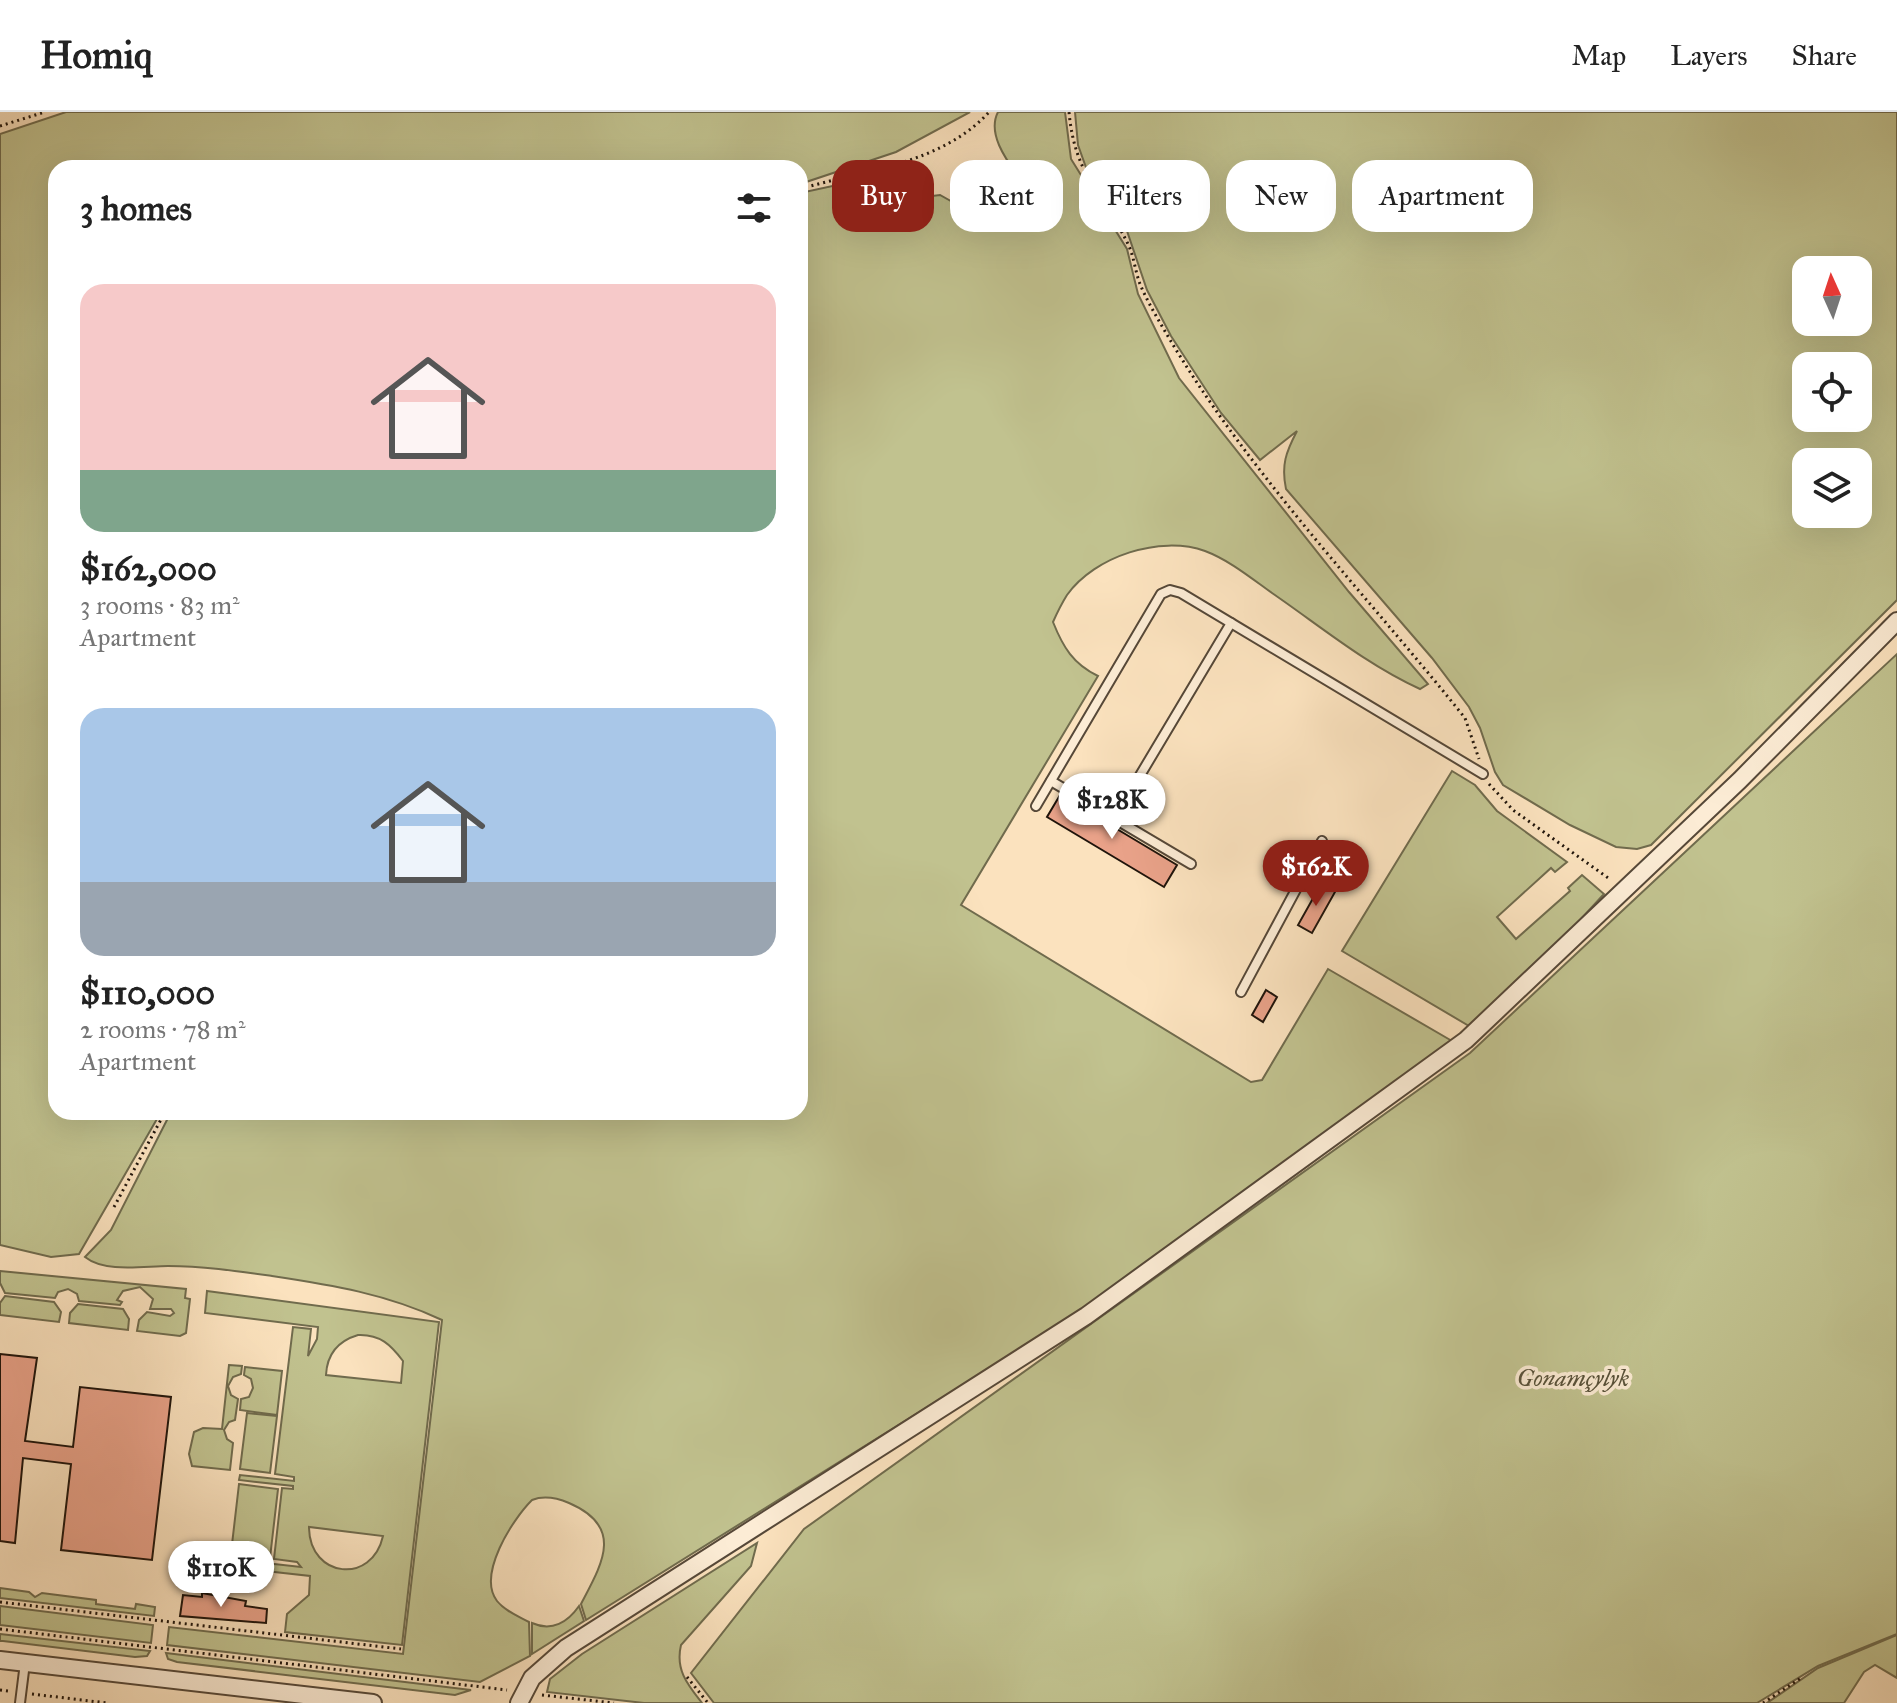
<!DOCTYPE html>
<meta charset="utf-8">
<style>
:root{--surface:#fff;--page:#f6f6f6;--text:#222;--muted:#767676;--line:#e0e0e0;--accent:#8f2418}
body{margin:0;font-family:"IM FELL Great Primer",serif;background:var(--page);color:var(--text);height:100vh;display:flex;flex-direction:column;font-size:30px;white-space:nowrap}
*{box-sizing:border-box;margin:0}
p{font-size:26px;color:var(--muted)}
.icon{flex:none;width:44px;height:44px;fill:none;stroke:currentColor;stroke-width:2;stroke-linecap:round;stroke-linejoin:round}
.map{position:relative;flex:1;overflow:hidden}
.side{position:absolute;left:48px;top:48px;width:760px;height:960px;display:flex;flex-direction:column;background:var(--surface);border-radius:24px;box-shadow:0 8px 32px #0002}
.side>*{flex:none}
.banner{position:absolute;left:832px;top:48px;width:760px;height:72px;display:flex;gap:16px}
.needle{width:52px;rotate:357deg}
.buttons{position:absolute;left:1792px;top:144px;display:grid;gap:16px}
.buttons a{display:grid;place-items:center;width:80px;height:80px;border-radius:16px;background:var(--surface);box-shadow:0 8px 32px #0002;font-size:40px}
.price{position:absolute;translate:-50% -68px;padding:0 18px;border-radius:28px;background:#fff;color:#222;font-size:26px;line-height:52px;filter:drop-shadow(0 2px 4px #0008)}
.price::after{content:'';position:absolute;left:50%;top:48px;width:24px;height:18px;margin-left:-12px;background:inherit;clip-path:polygon(0 0,100% 0,50% 100%)}
.price.on{background:var(--accent);color:#fff}
ul{padding:0;list-style:none}
li{display:grid;align-content:center;gap:16px;height:424px;padding:0 32px}
li span{display:grid;place-items:center;height:248px;border-radius:24px;color:#555}
li>.icon{margin-inline-start:auto}
span .icon{width:144px;height:144px;fill:#fffc;stroke-width:1}
li b{font-size:34px}
h2{display:flex;justify-content:space-between;align-items:center;height:96px;padding:0 32px;font-size:34px}
.pill{padding:0 28px;border-radius:24px;background:var(--surface);box-shadow:0 8px 32px #0002;font-size:28px;line-height:72px}
.pill.on{background:var(--accent);color:#fff}
header{display:flex;align-items:center;gap:48px;box-sizing:border-box;height:112px;padding:0 40px;background:var(--surface);border-bottom:2px solid var(--line)}
header strong{font-size:38px}
nav{display:flex;gap:44px;margin-inline-start:auto;font-size:28px}
.map>svg:first-child{display:block}
.green{fill:#c1c28f;stroke:#706b4d;stroke-width:2;fill-rule:evenodd}
.building{fill:#e9a289;stroke:#1f140b;stroke-width:2}
.lines{fill:none;stroke-linecap:round;stroke-linejoin:round}
.service-casing{stroke:#564838;stroke-width:12}
.minor-casing{stroke:#564838;stroke-width:20}
.path{stroke:#1f140b;stroke-width:3;stroke-dasharray:2 4;stroke-linecap:butt}
.service{stroke:#fcecd5;stroke-width:8}
.minor{stroke:#fcecd5;stroke-width:16}
.labels{text-anchor:middle;dominant-baseline:central;stroke-width:7;stroke-linejoin:round;paint-order:stroke}
.park-label{font-size:24px;font-style:italic;fill:#585139;stroke:#fcecd5}
</style>
<header>
<strong>Homiq</strong>
<nav><a>Map</a><a>Layers</a><a>Share</a></nav>
</header>
<div class="map">
<svg width="1897" height="1591" viewBox="0 0 1897 1591">
<rect width="100%" height="100%" fill="#fbe2be"/>
<filter id="stains"><feTurbulence type="fractalNoise" baseFrequency=".0025" numOctaves="4"/><feColorMatrix values="0 0 0 0 .2 0 0 0 0 .09 0 0 0 0 .02 0 0 0 .5 -.17"/></filter>
<radialGradient id="worn" r=".72"><stop offset=".6" stop-color="#630" stop-opacity="0"/><stop offset="1" stop-color="#630" stop-opacity=".3"/></radialGradient>
<!-- green -->
<g class="green">
<path d="M66 0H970L896 40 800 72V56H56V1000H161L79 1142 51 1145 0 1133V22Z"/>
<path d="M998 0H1065L1071 47 1127 137 1138 182 1179 266 1349 480 1428 572 1420 577C1367 553 1320 514 1272 481 1251 466 1229 448 1205 439 1160 423 1095 444 1067 483 1062 491 1057 501 1053 510 1063 535 1073 552 1098 564L961 793 1251 970 1262 968 1328 857 1452 929 1081 1199 586 1508 581 1492C602 1452 625 1415 569 1391 557 1386 545 1383 532 1388 512 1408 477 1463 497 1489 505 1499 518 1504 529 1510L530 1544 480 1570 167 1533 169 1515 403 1542 442 1208C387 1182 332 1173 272 1164 237 1159 203 1154 168 1154 144 1154 105 1161 85 1145L111 1118 171 1000H800V81L874 65 911 73 924 85 940 83 965 97 1015 83 1026 76C1013 56 985 25 998 0Z"/>
<path d="M1075 0H1897V488L1651 733 1637 737 1616 735 1570 713 1503 673 1495 660 1480 616 1469 595 1432 546 1286 377C1281 353 1286 340 1297 319L1260 348 1221 301 1171 224 1147 178 1127 119 1088 61 1078 33ZM1858 158V210H1806V158ZM1858 254V306H1806V254ZM1806 350H1858V402H1806Z"/>
<path d="M1897 542V1522L1818 1554 1757 1591H714L691 1561 804 1417 1470 941Z"/>
<path d="M1452 659 1475 673 1497 699 1567 750 1555 760 1551 756 1497 805 1516 827 1570 779 1568 776 1582 763 1604 782 1533 859 1475 913 1469 914 1342 839Z"/>
<path d="M0 1159 186 1177 185 1186 190 1187 186 1221 180 1224 137 1219 139 1208 147 1200 170 1204 174 1201 171 1197H150L153 1187 140 1175 123 1179 117 1188 122 1190 120 1193 79 1189 77 1182 68 1177 58 1180 55 1186 5 1181 0 1171Z"/>
<path d="M207 1179 439 1210 402 1533 285 1520 287 1502 309 1483 310 1464 229 1455 228 1463 178 1455V1441L301 1455 297 1450 274 1447 282 1376 293 1377V1374L239 1368 240 1363 294 1369V1365L275 1362 293 1215 311 1217 308 1244 317 1227 318 1215 205 1201ZM358 1223C380 1222 391 1233 403 1249L401 1271 326 1263C327 1242 338 1229 358 1223ZM309 1416V1415L383 1424C372 1473 310 1466 309 1416Z"/>
<path d="M5 1184 54 1190 61 1200 59 1210 0 1203V1191Z"/>
<path d="M78 1192 123 1197 129 1207 128 1218 69 1211 70 1201Z"/>
<path d="M229 1253 242 1254 241 1262 233 1265 228 1274 231 1283 238 1287 235 1308 229 1310 224 1318 227 1327 233 1331 230 1358 192 1354 189 1342 194 1320 203 1316 222 1317Z"/>
<path d="M245 1255 282 1259 277 1303 240 1298 241 1287 249 1285 253 1276 251 1267 244 1263Z"/>
<path d="M247 1301 277 1304 270 1361 240 1357Z"/>
<path d="M239 1372 278 1377 270 1446 231 1441Z"/>
<path d="M757 1431 751 1454 681 1533C675 1558 688 1573 702 1591H644L547 1580 550 1567 582 1542Z"/>
<path d="M0 1476 29 1480 35 1485 42 1481 96 1488V1492L135 1497 136 1492 155 1495 154 1504 0 1486Z"/>
<path d="M0 1494 153 1513 151 1531 0 1513Z"/>
<path d="M579 1494 584 1509 532 1542V1511C552 1520 568 1510 579 1494Z"/>
<path d="M0 1522 150 1539 147 1544 135 1545 3 1529H0Z"/>
<path d="M1897 1523V1566L1875 1553 1864 1560 1844 1591H1767L1818 1556Z"/>
<path d="M166 1541 471 1578 455 1583 177 1550 168 1547Z"/>
</g>
<!-- building -->
<g class="building">
<path d="M1060 683 1177 753 1164 775 1047 705Z"/>
<path d="M1321 772 1335 780 1312 821 1298 813Z"/>
<path d="M1266 878 1277 885 1263 910 1252 903Z"/>
<path d="M0 1242 37 1246 25 1329 73 1335 80 1275 171 1285 152 1448 61 1438 71 1352 23 1346 15 1431 0 1429Z"/>
<path d="M202 1481 246 1489 245 1494 267 1497 266 1511 180 1504 183 1483 202 1485Z"/>
</g>
<g class="lines">
<defs>
<g id="service">
<path d="M1051 669 1191 752"/>
<path d="M1036 694 1161 482 1170 478 1181 481 1483 662"/>
<path d="M1114 707 1231 511"/>
<path d="M1241 880 1322 729"/>
<path d="M20 1591 25 1551"/>
</g>
<g id="minor">
<path d="M0 1548 373 1591"/>
<path d="M519 1591 532 1566 566 1536 1086 1204 1466 928 1740 668 1897 509"/>
</g>
</defs>
<!-- service casing -->
<use href="#service" class="service-casing"/>
<!-- minor casing -->
<use href="#minor" class="minor-casing"/>
<!-- path -->
<g class="path">
<path d="M1069 0C1075 65 1102 79 1128 132 1134 144 1135 159 1140 172 1148 191 1159 209 1169 226 1251 364 1365 481 1465 606L1479 647"/>
<path d="M0 14 45 0"/>
<path d="M800 77C864 58 942 52 989 0"/>
<path d="M1489 672 1513 698 1611 768"/>
<path d="M114 1095 165 1000"/>
<path d="M0 1490 401 1537"/>
<path d="M0 1517 507 1578"/>
<path d="M687 1565 708 1591"/>
<path d="M0 1578 8 1579"/>
<path d="M32 1582 107 1591"/>
<path d="M542 1583 614 1591"/>
<path d="M1763 1591 1801 1566"/>
</g>
<!-- service -->
<use href="#service" class="service"/>
<!-- minor -->
<use href="#minor" class="minor"/>
</g>
<g class="labels">
<!-- park labels -->
<g class="park-label">
<text x="1573" y="1266">Gonamçylyk</text>
</g>
</g>
<rect width="100%" height="100%" filter="url(#stains)"/>
<rect width="100%" height="100%" fill="url(#worn)"/>
</svg>
<div class="buttons">
<a><svg class="needle" viewBox="-14 -14 28 28"><path d="M0-13l5 13h-10z" fill="#e53935"/><path d="M0 13l5-13h-10z" fill="#767676"/></svg></a>
<a><svg class="icon" aria-label="locate" viewBox="0 0 24 24"><circle cx="12" cy="12" r="6"/><path d="M12 2v4M12 18v4M2 12h4M18 12h4"/></svg></a>
<a><svg class="icon" aria-label="layers" viewBox="0 0 24 24"><path d="M12 4l9 5-9 5-9-5zM3 14l9 5 9-5"/></svg></a>
</div>
<b class="price" style="left:1112px;top:729px">$128K</b>
<b class="price on" style="left:1316px;top:796px">$162K</b>
<b class="price" style="left:221px;top:1497px">$110K</b>
<div class="banner">
<a class="pill on">Buy</a>
<a class="pill">Rent</a>
<a class="pill">Filters</a>
<a class="pill">New</a>
<a class="pill">Apartment</a>
</div>
<section class="side">
<h2>3 homes<svg class="icon" aria-label="filters" viewBox="0 0 24 24"><path d="M4 7h16M4 17h16"/><circle cx="9" cy="7" r="2"/><circle cx="15" cy="17" r="2"/></svg></h2>
<ul>
<li><span style="background:linear-gradient(#f6c9c9 75%,#7fa58c 0)"><svg class="icon" aria-label="home" viewBox="0 0 24 24"><path d="M3 11l9-7 9 7M6 9v11h12V9"/></svg></span><div><b>$162,000</b><p>3 rooms · 83 m²</p><p>Apartment</p></div></li>
<li><span style="background:linear-gradient(#a9c7e8 70%,#9aa5b1 0)"><svg class="icon" aria-label="home" viewBox="0 0 24 24"><path d="M3 11l9-7 9 7M6 9v11h12V9"/></svg></span><div><b>$110,000</b><p>2 rooms · 78 m²</p><p>Apartment</p></div></li>
</ul>
</section>
</div>
